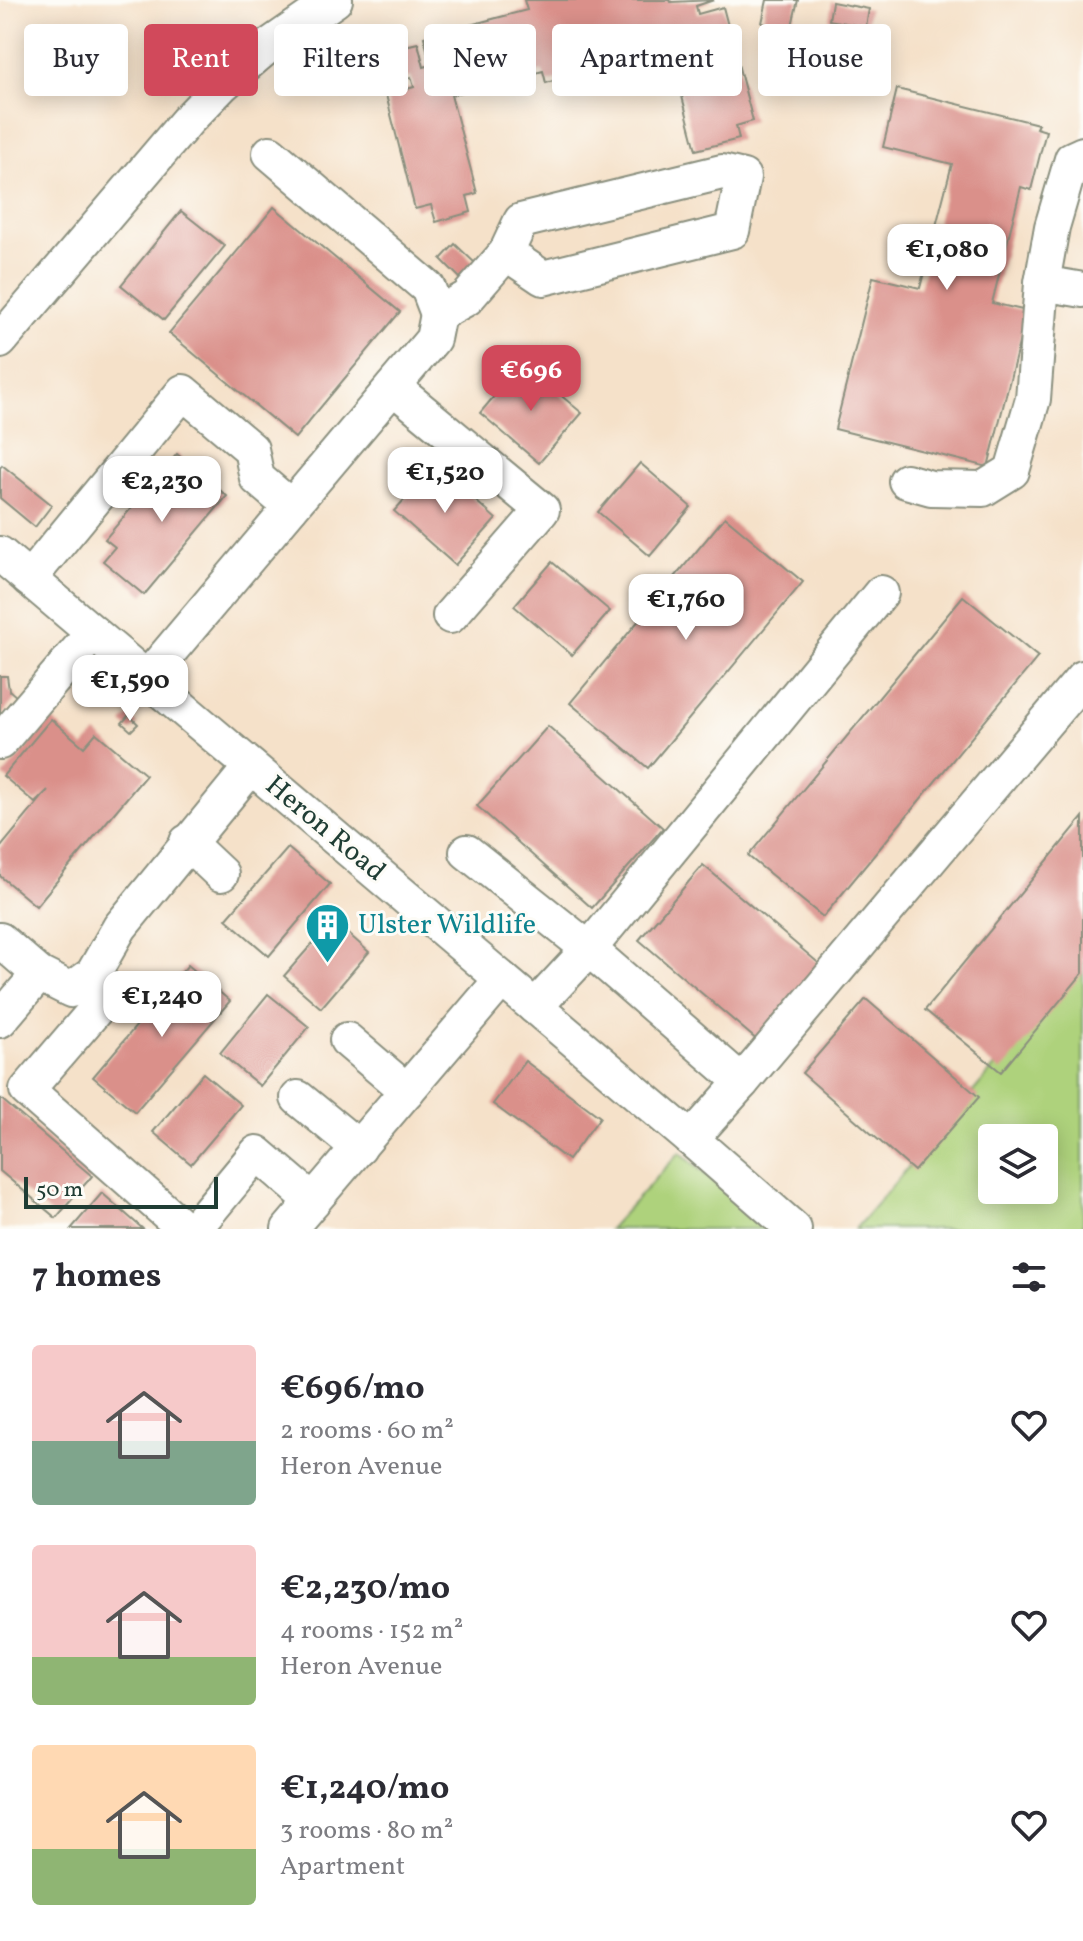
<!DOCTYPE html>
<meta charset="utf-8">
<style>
:root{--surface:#fff;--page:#f2f2f3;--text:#2b2b33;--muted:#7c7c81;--accent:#d1495b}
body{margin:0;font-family:Vollkorn,serif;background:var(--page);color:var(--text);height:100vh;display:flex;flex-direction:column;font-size:30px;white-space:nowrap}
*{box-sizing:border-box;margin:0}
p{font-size:26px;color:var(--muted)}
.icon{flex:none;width:44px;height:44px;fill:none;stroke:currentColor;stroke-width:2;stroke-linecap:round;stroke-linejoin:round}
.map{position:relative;height:1229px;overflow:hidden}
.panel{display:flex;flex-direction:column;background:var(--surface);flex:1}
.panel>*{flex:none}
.guide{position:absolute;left:24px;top:24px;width:1036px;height:72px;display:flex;gap:16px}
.fabs{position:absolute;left:978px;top:1124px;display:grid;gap:16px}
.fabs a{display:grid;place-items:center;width:80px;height:80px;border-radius:8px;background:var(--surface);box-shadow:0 4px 20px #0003;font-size:40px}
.scale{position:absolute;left:24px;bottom:20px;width:194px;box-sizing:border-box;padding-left:8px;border:4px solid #1f3d34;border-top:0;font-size:22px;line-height:28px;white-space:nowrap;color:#1f3d34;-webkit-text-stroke:6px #fdfcf7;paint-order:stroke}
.price{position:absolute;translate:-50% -68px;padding:0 18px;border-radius:16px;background:#fff;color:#222;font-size:26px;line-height:52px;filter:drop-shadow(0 2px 4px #0008)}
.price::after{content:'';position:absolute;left:50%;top:48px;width:24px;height:18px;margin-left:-12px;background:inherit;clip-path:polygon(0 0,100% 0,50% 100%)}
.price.current{background:var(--accent);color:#fff}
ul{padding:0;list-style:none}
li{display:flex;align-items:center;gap:24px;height:200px;padding:0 32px}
li span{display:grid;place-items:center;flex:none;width:224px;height:160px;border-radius:8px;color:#555}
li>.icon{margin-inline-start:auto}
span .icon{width:96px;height:96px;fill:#fffc;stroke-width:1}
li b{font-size:34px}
h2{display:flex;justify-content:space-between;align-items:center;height:96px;padding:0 32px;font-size:34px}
.pill{padding:0 28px;border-radius:8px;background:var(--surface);box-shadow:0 4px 20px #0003;font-size:28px;line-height:72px}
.pill.current{background:var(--accent);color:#fff}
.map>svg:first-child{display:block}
.green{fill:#aed27b;stroke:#668858;stroke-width:2;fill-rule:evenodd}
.building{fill:#da908a}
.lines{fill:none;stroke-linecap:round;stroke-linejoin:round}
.minor-casing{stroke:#8a8f7e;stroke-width:38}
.minor{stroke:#fff;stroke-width:34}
.labels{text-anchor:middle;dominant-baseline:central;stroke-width:6;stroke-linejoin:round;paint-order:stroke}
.street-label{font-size:28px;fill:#1f3d34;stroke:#fdfcf7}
.culture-label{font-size:28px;fill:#0d838f;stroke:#fdfcf7;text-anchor:start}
</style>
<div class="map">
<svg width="1083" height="1229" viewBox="0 0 1083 1229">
<rect width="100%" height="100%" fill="#fdfcf7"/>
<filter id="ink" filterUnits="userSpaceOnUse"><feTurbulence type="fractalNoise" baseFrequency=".0125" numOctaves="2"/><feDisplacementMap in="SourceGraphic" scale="16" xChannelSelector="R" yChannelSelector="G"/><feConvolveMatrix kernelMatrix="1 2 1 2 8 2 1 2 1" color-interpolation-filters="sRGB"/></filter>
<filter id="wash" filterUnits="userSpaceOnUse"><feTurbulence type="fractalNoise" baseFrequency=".006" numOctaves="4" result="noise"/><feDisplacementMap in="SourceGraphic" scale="32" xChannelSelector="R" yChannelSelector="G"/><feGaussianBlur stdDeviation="1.8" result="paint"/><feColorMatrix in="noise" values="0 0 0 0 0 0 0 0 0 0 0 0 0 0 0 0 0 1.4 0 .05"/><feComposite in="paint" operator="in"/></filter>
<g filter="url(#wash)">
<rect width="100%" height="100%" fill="#f5e1c9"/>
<!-- green -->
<g class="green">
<path d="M1083 964V1229H855ZM992 1138H1044V1190H992Z"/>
<path d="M680 1152 767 1229H609Z"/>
</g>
<g id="blocks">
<!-- building -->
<g class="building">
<path d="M524 0H670L671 2 714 0 696 6 698 14 723 7 753 121 736 126 739 139 696 150 665 31 577 54 582 73 546 83 543 71 451 95 477 193 467 196 471 212 436 222 431 205 415 209 386 95 414 87 411 77 396 81 388 50 418 43 424 67 431 65 424 37 527 10Z"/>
<path d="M767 0H798L791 30 762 23Z"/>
<path d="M832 2 869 9 866 27 829 20Z"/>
<path d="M897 89 1038 124 1036 128 1046 131 1031 190 1021 187 992 303 1027 311 988 467 835 429 873 277 920 288 952 164 883 147Z"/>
<path d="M274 207 400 312 295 438 169 333Z"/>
<path d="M181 211 225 246 164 320 121 285Z"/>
<path d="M455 244 475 263 460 278 441 259Z"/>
<path d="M522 363 582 413 539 463 480 413Z"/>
<path d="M177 454 227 496 144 595 103 561 115 547 105 539Z"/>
<path d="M640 463 691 507 650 556 598 512Z"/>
<path d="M2 465 52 505 35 527 0 498V468Z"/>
<path d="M436 465 496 519 455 565 394 511Z"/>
<path d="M725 517 803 582 648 768 570 703Z"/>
<path d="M552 562 610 611 572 655 514 606Z"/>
<path d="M963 596 1038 657 823 917 748 856Z"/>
<path d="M0 676H7L9 690 17 697 0 717Z"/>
<path d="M129 715 138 724 131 731 122 723Z"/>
<path d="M51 719 84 747 96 733 146 775 36 906 0 876V848L48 790 35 803 3 776Z"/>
<path d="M548 726 663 828 592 908 477 806Z"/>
<path d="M1083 817V973L1001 1072 925 1010Z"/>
<path d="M288 848 330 884 269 956 226 919Z"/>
<path d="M703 865 822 966 758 1041 639 940Z"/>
<path d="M333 920 369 952 321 1008 284 976Z"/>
<path d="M188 965 230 1001 135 1112 93 1077Z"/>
<path d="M268 994 309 1027 260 1086 220 1053Z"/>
<path d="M866 999 979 1097 914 1171 802 1073Z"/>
<path d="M525 1061 600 1117 568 1160 493 1104Z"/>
<path d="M203 1073 241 1105 191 1164 153 1132Z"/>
<path d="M0 1098 92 1176 56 1218 0 1171Z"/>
<path d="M102 1193 143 1229H71Z"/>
</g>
</g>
</g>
<g filter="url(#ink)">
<use href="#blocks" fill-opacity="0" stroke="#8a8f7e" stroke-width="2"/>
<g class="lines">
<defs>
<g id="minor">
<path d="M270 153 428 288 438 314"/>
<path d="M1083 154 1072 159 1052 227 1042 283 1083 290"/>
<path d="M438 314 467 298 506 253 521 221 722 172 743 177 732 231 543 278 506 253"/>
<path d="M0 341 187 121 223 84 263 50 335 0"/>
<path d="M393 387 542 510 450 616"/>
<path d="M906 481 931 488 983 489 1012 471 1033 399 1042 283"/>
<path d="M0 554 691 1139 794 1229"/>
<path d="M29 579 183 392 251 449 257 478 291 507"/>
<path d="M147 678 433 339 438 314"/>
<path d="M0 742 93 633"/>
<path d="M187 842 221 874"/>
<path d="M467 852 589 949 742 1082"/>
<path d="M0 940 39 974 71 990 93 974 120 927 251 767"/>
<path d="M93 974 110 993 27 1090 185 1229"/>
<path d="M535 1007 589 949 881 593"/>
<path d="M0 1020 39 974"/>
<path d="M347 1040 407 1091"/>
<path d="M298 1098 359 1148"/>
<path d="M691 1139 742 1082 1083 678"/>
<path d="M194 1229 257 1153 313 1201"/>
<path d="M289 1229 502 979"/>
</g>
</defs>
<!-- minor casing -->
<use href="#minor" class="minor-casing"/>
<!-- minor -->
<use href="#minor" class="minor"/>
</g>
</g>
<!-- icons -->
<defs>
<symbol id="building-pin" viewBox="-11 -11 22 30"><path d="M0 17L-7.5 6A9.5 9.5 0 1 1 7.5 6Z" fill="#0f9aa8" stroke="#fdfcf7"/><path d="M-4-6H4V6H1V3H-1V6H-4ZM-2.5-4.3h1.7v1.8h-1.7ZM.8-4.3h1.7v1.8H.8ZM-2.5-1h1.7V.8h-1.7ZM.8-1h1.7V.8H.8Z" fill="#fff"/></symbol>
</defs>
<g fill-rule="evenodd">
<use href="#building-pin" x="302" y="900" width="51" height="69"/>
</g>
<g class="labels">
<!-- street labels -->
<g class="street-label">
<text transform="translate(325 829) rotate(40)">Heron Road</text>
</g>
<!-- culture labels -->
<g class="culture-label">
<text x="358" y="925">Ulster Wildlife</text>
</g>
</g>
</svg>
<div class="fabs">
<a><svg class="icon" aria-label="layers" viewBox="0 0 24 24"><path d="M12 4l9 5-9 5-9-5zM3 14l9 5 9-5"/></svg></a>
</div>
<div class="scale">50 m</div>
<b class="price" style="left:947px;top:292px">€1,080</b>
<b class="price current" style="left:531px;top:413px">€696</b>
<b class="price" style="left:445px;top:515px">€1,520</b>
<b class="price" style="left:162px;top:524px">€2,230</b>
<b class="price" style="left:686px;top:642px">€1,760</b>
<b class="price" style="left:130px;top:723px">€1,590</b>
<b class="price" style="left:162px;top:1039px">€1,240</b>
<div class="guide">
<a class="pill">Buy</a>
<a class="pill current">Rent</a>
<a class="pill">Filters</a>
<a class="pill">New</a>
<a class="pill">Apartment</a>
<a class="pill">House</a>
</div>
</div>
<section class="panel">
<h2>7 homes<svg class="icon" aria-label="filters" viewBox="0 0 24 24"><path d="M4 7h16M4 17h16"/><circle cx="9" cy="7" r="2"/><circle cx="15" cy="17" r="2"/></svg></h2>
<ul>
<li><span style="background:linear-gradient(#f6c9c9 60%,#7fa58c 0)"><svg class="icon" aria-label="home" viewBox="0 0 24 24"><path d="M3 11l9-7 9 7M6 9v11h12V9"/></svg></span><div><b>€696/mo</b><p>2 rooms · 60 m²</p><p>Heron Avenue</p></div><svg class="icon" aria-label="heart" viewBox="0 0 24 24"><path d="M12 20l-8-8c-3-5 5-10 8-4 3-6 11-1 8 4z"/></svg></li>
<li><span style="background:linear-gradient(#f6c9c9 70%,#8fb573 0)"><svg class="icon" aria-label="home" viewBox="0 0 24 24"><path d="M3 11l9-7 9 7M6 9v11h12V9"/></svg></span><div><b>€2,230/mo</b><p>4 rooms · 152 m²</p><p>Heron Avenue</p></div><svg class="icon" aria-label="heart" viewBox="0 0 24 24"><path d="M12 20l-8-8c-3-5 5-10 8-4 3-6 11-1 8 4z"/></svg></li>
<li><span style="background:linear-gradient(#ffd9b3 65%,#8fb573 0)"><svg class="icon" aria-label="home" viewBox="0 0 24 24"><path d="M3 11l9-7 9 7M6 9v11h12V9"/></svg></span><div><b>€1,240/mo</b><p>3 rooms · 80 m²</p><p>Apartment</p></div><svg class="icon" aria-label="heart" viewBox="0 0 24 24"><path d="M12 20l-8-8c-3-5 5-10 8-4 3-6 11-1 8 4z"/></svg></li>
</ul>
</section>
